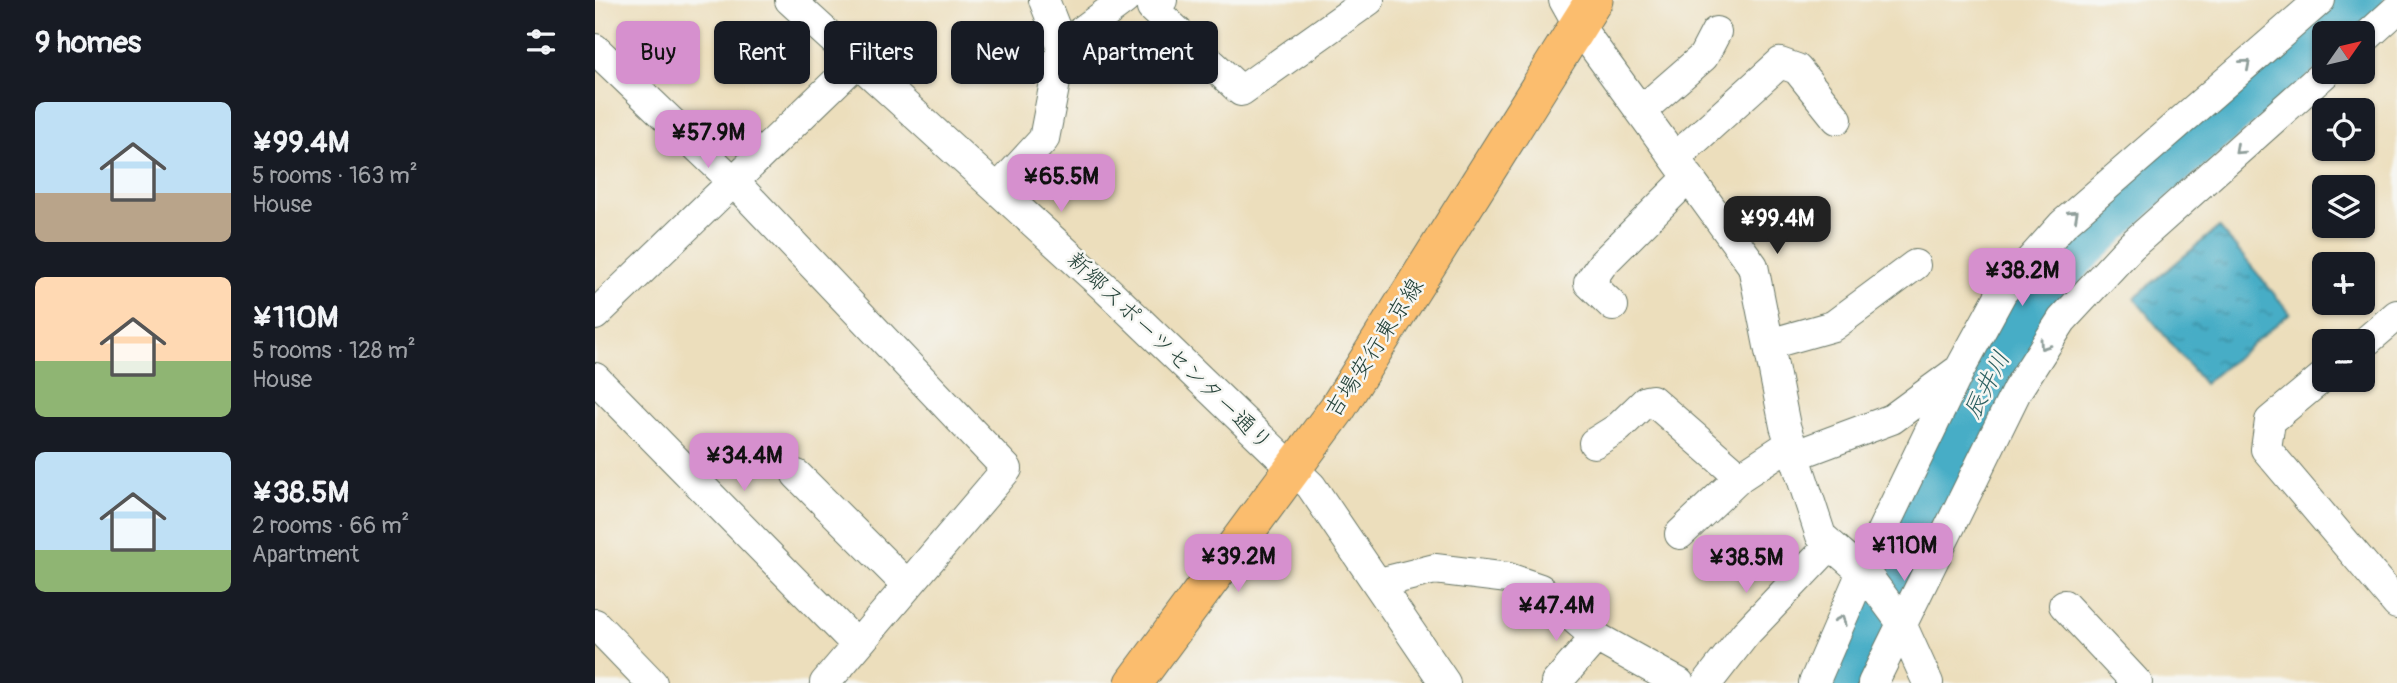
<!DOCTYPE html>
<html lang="en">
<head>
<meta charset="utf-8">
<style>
  :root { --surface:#171b24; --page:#242831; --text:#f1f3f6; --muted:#9ea1a6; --accent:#d690ce }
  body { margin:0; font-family:Pangolin,"Klee One",sans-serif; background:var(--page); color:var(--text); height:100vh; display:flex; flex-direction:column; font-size:26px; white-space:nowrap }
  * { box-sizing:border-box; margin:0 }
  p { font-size:23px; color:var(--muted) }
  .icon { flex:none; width:38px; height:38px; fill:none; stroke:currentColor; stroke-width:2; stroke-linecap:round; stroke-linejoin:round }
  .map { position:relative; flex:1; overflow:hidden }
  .side { display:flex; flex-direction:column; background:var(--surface); width:595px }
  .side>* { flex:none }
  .top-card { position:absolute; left:21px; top:21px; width:665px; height:63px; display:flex; gap:14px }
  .needle { width:46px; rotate:56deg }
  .buttons { position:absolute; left:1717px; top:21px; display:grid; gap:14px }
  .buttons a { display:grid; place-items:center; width:63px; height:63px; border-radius:10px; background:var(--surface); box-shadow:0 2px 5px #0004; font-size:35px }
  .price { position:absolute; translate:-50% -60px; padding:0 16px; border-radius:14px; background:var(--accent); color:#111; font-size:23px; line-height:46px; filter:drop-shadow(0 2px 4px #0008) }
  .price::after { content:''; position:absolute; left:50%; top:42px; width:21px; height:16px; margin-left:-10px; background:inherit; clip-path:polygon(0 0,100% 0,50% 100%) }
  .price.current { background:#222; color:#fff }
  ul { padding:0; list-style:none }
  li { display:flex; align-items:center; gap:21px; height:175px; padding:0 35px }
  li span { display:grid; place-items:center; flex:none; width:196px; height:140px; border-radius:10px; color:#555 }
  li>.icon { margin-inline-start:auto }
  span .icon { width:84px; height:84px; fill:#fffc; stroke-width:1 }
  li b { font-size:30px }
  h2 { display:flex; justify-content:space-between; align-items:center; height:84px; padding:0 35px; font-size:30px }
  .pill { padding:0 24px; border-radius:10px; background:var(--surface); box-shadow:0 2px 5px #0004; font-size:24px; line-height:63px }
  .pill.current { background:var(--accent); color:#111 }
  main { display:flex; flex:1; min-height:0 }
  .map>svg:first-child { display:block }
</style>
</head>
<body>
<main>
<section class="side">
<h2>9 homes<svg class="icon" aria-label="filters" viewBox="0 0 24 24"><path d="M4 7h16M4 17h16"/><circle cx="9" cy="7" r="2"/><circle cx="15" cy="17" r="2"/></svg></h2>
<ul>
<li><span style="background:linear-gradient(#bfe0f5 65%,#b9a48a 0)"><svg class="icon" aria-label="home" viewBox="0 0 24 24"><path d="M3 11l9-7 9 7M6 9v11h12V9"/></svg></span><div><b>¥99.4M</b><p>5 rooms · 163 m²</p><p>House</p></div></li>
<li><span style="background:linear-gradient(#ffd9b3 60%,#8fb573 0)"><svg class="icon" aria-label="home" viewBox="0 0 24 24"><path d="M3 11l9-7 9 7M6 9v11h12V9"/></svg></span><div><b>¥110M</b><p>5 rooms · 128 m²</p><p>House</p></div></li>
<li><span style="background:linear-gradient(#bfe0f5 70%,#8fb573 0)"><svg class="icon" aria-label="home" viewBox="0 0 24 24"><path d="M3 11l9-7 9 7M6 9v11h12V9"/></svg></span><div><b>¥38.5M</b><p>2 rooms · 66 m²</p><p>Apartment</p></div></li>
</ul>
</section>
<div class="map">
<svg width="1802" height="683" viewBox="0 0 1802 683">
  <defs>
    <pattern id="water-ripples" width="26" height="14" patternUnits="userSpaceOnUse" patternTransform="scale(1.75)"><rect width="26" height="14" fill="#47adc6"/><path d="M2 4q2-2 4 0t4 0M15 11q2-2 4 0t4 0" fill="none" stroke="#3b8ea2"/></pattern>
  </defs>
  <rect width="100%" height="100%" fill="#f6f6f2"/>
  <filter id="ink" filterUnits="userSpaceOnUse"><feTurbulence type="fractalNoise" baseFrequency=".0143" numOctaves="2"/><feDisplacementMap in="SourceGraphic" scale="14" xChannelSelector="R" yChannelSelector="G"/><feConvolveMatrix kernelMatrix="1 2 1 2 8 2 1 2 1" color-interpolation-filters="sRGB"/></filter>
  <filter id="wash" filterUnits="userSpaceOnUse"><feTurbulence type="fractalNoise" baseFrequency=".00686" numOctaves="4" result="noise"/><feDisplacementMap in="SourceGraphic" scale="28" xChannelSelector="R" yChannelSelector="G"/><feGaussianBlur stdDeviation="1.57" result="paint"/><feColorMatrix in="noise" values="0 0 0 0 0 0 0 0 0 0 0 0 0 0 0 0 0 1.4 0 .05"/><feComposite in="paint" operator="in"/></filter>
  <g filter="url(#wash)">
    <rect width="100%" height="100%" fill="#ecdebc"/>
    <!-- water -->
    <path fill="url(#water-ripples)" stroke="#33757d" stroke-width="2" d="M1624,227L1695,313L1609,384L1539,298Z"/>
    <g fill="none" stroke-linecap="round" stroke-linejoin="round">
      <!-- river -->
      <path stroke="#47adc6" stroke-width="47" d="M1248,683L1313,555L1358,449L1400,366L1434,310L1476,258L1552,185L1766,0"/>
    </g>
  </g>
  <g filter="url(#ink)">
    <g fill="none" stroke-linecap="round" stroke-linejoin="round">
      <defs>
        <path id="minor" d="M195,0L508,286L716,486L850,683
          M567,0L557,8L646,91L774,0
          M969,0L983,25L1158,266L1190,426L1226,536L1273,577L1304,619L1333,683
          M1768,40L1802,9
          M467,46L529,0
          M0,49L138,181L412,469L230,683
          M1046,111L1108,57L1121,32
          M1080,158L1185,63L1202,69L1242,119
          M403,189L449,139L467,46L449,0
          M1018,306L994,283L1008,263L1094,177
          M0,315L262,62
          M1174,344L1238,326L1320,265
          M1768,344L1802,315
          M1729,376L1675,421L1671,449L1802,604
          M0,378L261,644
          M999,443L1023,428L1051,401L1057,400L1145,477
          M1198,456L1297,419L1361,372
          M202,475L312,585
          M1085,534L1145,477L1195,444
          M784,583L840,569L913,578L945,589L1001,637L1084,683
          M1469,605L1542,683
          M0,624L57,683
          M961,683L1001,637
          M1112,683L1151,633L1235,545
          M1219,683L1267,572L1365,369L1407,292L1468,224L1725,0
          M1278,683L1422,390L1467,320L1536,246L1731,72"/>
        <path id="major" d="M539,683L742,409L999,0"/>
      </defs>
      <!-- minor casing -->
      <use href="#minor" stroke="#677564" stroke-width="32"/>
      <!-- major casing -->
      <use href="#major" stroke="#677564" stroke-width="39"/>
      <!-- minor -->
      <use href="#minor" stroke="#fff" stroke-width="30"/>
      <!-- major -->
      <use href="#major" stroke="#fbbd6e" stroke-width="37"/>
    </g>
    <!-- one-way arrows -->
    <defs><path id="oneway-chevron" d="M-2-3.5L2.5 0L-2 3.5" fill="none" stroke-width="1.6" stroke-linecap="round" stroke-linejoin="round" transform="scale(1.75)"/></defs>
    <g stroke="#8f9e9a">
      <use href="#oneway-chevron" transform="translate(1651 64) rotate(-41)"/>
      <use href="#oneway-chevron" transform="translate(1644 150) rotate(138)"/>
      <use href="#oneway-chevron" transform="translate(1479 214) rotate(-42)"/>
      <use href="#oneway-chevron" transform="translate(1449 345) rotate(125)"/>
      <use href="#oneway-chevron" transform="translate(1246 620) rotate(-67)"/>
    </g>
  </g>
  <g text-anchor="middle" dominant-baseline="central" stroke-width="5" stroke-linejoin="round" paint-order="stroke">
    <!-- street labels -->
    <g font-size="23" fill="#1f3d34" stroke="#f6f6f2">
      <text transform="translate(779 348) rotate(-57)">吉場安行東京線</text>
      <text transform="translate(575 351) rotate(44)">新郷スポーツセンター通り</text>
    </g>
    <!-- water labels -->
    <g font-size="24" font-style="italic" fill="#2b5f60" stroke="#f6f6f2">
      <text transform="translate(1392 385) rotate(-63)">辰井川</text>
    </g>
  </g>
</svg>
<div class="buttons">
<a><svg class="needle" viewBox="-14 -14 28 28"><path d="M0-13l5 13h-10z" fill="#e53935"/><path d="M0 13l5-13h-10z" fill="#9ea1a6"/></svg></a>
<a><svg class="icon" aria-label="locate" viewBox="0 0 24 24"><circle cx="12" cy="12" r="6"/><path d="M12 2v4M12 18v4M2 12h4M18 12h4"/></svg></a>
<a><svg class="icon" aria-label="layers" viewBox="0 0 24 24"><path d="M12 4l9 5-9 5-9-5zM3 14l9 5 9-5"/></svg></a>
<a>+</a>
<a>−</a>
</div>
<b class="price" style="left:113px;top:170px">¥57.9M</b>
<b class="price" style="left:466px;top:214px">¥65.5M</b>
<b class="price current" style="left:1182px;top:256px">¥99.4M</b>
<b class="price" style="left:1427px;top:308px">¥38.2M</b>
<b class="price" style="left:149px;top:493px">¥34.4M</b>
<b class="price" style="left:1309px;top:583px">¥110M</b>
<b class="price" style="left:643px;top:594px">¥39.2M</b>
<b class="price" style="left:1151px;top:595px">¥38.5M</b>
<b class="price" style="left:961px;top:643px">¥47.4M</b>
<div class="top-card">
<a class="pill current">Buy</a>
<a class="pill">Rent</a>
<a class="pill">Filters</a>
<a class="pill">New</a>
<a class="pill">Apartment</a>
</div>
</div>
</main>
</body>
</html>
